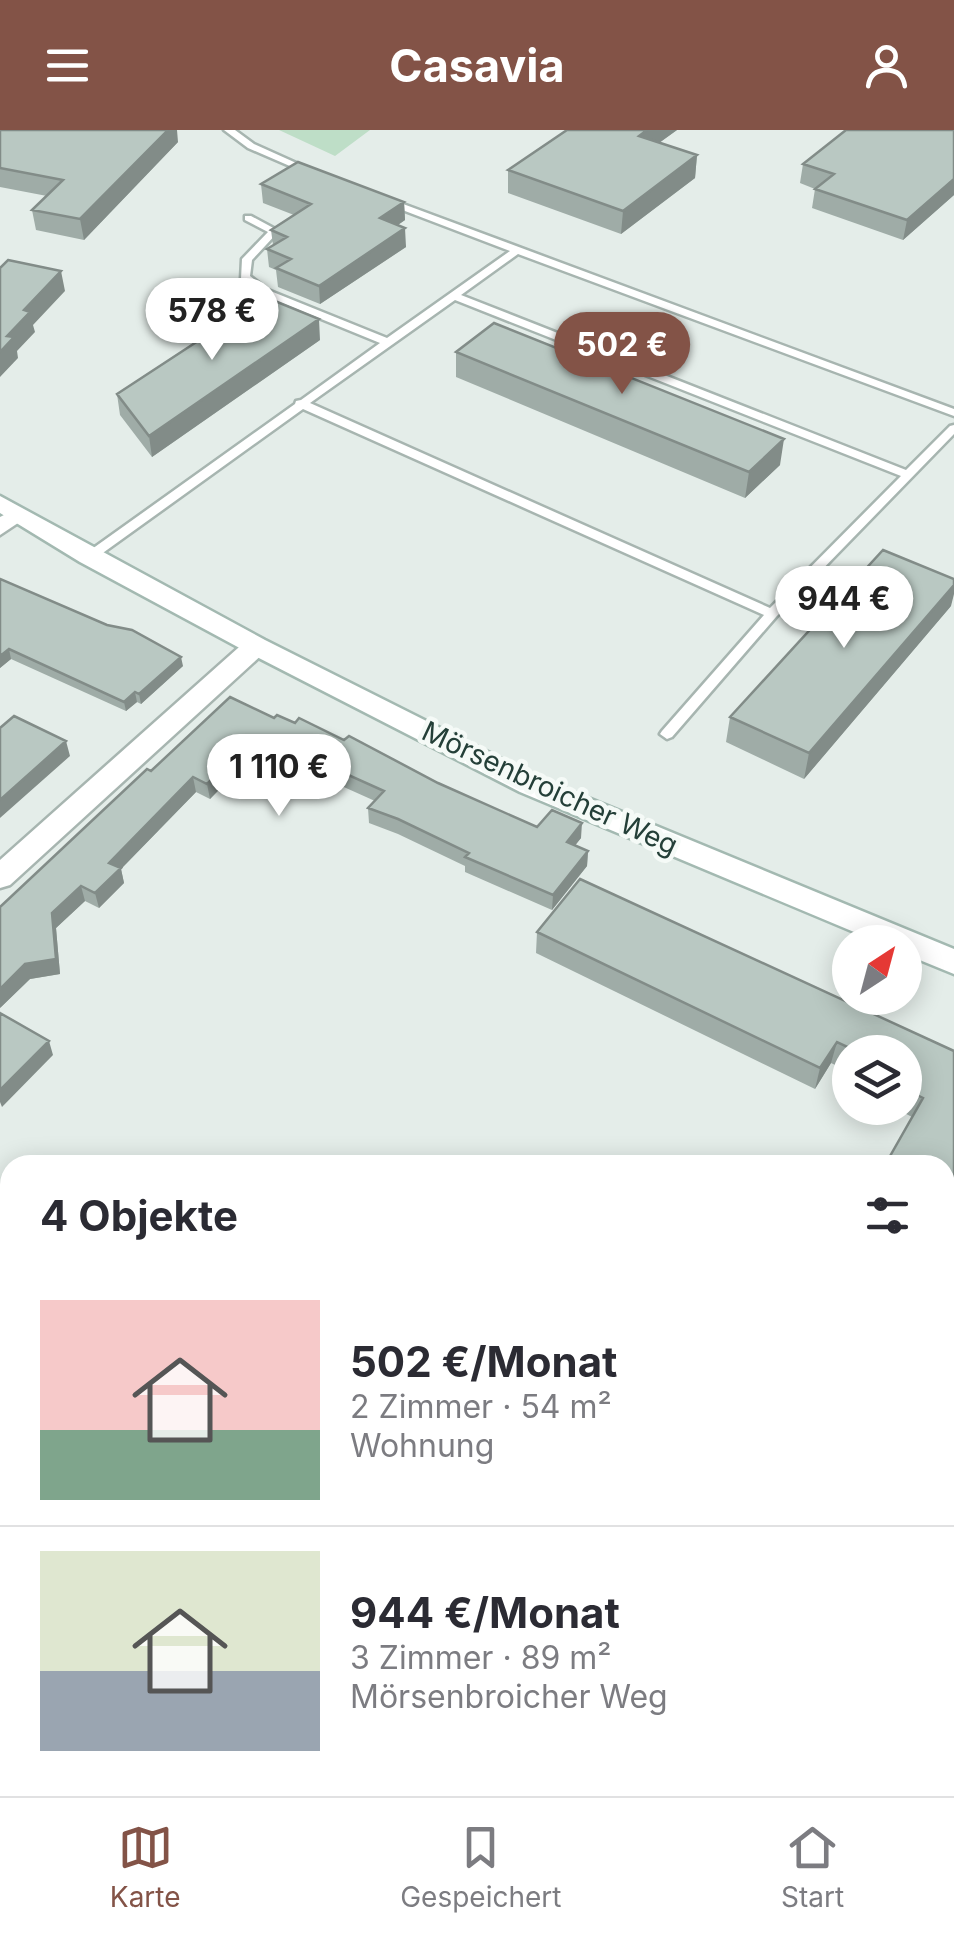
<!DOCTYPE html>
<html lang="de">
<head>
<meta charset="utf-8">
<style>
  :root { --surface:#fff; --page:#f2f2f3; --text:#2b2b33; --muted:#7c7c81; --line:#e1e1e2; --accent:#835347 }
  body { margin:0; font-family:Inter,sans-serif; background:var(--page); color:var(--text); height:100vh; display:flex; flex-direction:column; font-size:38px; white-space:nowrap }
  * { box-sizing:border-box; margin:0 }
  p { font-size:32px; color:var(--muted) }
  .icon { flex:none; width:55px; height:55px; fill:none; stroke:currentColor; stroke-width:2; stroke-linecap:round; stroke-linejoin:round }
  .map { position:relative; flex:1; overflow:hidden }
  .details { position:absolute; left:0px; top:1025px; width:955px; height:642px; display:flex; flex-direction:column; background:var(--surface); border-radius:30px 30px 0 0; box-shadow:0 5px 25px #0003 }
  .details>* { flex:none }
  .needle { width:65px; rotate:36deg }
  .fabs { position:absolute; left:832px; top:795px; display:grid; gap:20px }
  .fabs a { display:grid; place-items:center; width:90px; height:90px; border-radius:50%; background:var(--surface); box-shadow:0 5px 25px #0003; font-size:50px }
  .price { position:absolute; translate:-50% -85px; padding:0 22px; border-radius:35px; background:#fff; color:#222; font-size:32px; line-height:65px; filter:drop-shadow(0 2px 5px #0008) }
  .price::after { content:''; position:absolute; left:50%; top:60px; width:30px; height:22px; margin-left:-15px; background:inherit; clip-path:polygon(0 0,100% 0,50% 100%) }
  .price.selected { background:var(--accent); color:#fff }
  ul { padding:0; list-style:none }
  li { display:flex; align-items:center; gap:30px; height:250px; padding:0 40px }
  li+li { border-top:2px solid var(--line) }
  li span { display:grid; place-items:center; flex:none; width:280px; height:200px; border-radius:0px; color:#555 }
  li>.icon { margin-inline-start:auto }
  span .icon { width:120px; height:120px; fill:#fffc; stroke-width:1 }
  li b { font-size:42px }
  h2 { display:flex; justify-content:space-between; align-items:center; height:120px; padding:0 40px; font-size:42px }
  header { display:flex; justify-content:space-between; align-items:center; height:130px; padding:0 40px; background:var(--accent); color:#fff; font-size:45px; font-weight:700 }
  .menu { display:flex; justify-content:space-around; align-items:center; height:140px; border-top:2px solid var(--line); background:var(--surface); font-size:28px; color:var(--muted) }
  .menu a { display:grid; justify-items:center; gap:5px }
  .menu .selected { color:var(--accent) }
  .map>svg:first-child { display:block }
</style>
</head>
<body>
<header><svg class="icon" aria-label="menu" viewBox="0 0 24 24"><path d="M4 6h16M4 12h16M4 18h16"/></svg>Casavia<svg class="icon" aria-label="person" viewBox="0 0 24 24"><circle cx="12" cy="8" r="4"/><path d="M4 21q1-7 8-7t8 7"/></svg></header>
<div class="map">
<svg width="954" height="1666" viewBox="0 0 954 1666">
  <rect width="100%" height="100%" fill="#e4ede9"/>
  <!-- green -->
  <path fill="#bedec7" d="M279,0H370L335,26Z
    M0,1137L10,1144V1416L3,1426Z"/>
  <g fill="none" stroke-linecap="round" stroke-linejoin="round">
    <defs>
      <path id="lane" d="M224,0H235L254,14L314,41L306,43L248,18Z
        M387,68L954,279V286L518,124L461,165L906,340L950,296L954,295V304L776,487L672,607L667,609L660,604L662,601L764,485L303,279L93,430H85V424L295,274L296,271L301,270L380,213L260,164L241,149L242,129L268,102L245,90V86H251L279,101L252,130L250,146L268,160L387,208L510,121L384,73V69ZM455,170L901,346L770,478L310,273Z
        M343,1658H363L360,1666H340Z"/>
      <path id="street" d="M18,378L30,385L0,405V387Z
        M256,508L269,516L265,522L10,755L0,758V730L247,510Z
        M709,1658H755L751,1666H705Z
        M786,1658H838L842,1666H790Z"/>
      <path id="secondary" d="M0,366L265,510L540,648L954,819V844L905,824V812H878L520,662L247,522L80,432L0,383Z"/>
    </defs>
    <!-- lane casing -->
    <use href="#lane" stroke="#a7b5b0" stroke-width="5"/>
    <!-- street casing -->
    <use href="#street" stroke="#a7b5b0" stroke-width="5"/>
    <!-- secondary casing -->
    <use href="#secondary" stroke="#a3b9b1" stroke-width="5"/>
    <!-- lane -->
    <use href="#lane" fill="#fff" fill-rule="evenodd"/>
    <!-- street -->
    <use href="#street" fill="#fff" fill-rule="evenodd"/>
    <!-- secondary -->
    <use href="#secondary" fill="#fff" fill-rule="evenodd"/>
  </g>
  <!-- wall -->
  <path fill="#9faca7" d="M0,0L178,12L84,110L36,100L32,80L47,66L0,57Z
    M567,0H677L659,13L697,25L695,48L621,104L508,63V40Z
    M954,0V65L903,110L812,78L815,59L800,53L803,34Z
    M261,54L404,72L405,90L398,95L406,117L320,174L278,157L276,140L269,137L267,119L273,115L271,100L294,85L263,73Z
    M320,210L152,327L120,285L117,264Z
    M456,222L780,335L745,368L456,247Z
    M0,449L183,536L141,574L137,572L126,581L11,529L0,538Z
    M951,476L804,649L726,612L730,587Z
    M274,588L438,653L537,697L581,708L575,715L588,721L587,736L552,780L465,742V736L398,704L369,693L368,678L375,671L317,645L300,662L241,637L210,669L196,662L121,739L124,753L99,778L85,771L56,798L60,844L30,849L0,878L151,641Z
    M537,802L954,921V1095L945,1112L912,987L895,978H905V922H850V942L831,933L815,959L536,823Z
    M945,1249L954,1253V1376L945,1371Z
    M0,1441L10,1448V1574L0,1567Z
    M126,1658H201L195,1666H137Z"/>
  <!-- shaded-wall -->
  <path fill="#828c88" d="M168,0H177L178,12L84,110L80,89Z
    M647,0H677L638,28L639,6Z
    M697,25L695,48L621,104L623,81Z
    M954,49V65L903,110L907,90Z
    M404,72L405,90L380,107V88Z
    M405,98L406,117L320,174L319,156Z
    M61,141L65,161L33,195L35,202L17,221L18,228L0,247V222L7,206L24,180Z
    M319,189L320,210L152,327L149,306Z
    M784,309L780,335L745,368L749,342Z
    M954,455V464L951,476L804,649L809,623Z
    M9,519L11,529L0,538V526Z
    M181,527L183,536L141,574L139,564Z
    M135,562L137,572L126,581L124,572Z
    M66,611L70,626L0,688V670Z
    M239,622L241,637L210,669L207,654Z
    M315,630L317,645L300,662L298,647Z
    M193,647L196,662L121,739L124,753L99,778L95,763L109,733Z
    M582,693L581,708L566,727L567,712Z
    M588,721L587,736L552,780L553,765Z
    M81,756L85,771L56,798L60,844L30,849L0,878V859L52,783Z
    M49,911L53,925L2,977L0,972V960Z
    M837,912L831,933L815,959L820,938Z
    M192,1658H201L195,1666H186Z"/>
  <!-- building -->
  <path fill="#b9c8c2" stroke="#828c88" stroke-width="2.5" d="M0,0H168L80,89L32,80L63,50L0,38Z
    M567,0H647L639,6L697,25L623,81L508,40Z
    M846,0H954V49L907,90L815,59L834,44L803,34Z
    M298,32L404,72L380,88L405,98L319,156L276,138L291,129L267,119L287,107L271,100L311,74L261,54Z
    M8,130L61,141L24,180L30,182L7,206L14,207L0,222V138Z
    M265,167L319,189L149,306L117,264Z
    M494,193L784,309L749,342L456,222Z
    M883,420L954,449V455L809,623L730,587Z
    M0,449L107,495L132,500L181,527L139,564L135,562L124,572L9,519L0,526Z
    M230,567L274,588L277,585L295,593L299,588L344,610L349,606L438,653L537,697L552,680L582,693L567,712L588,721L553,765L465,727L469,723L398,689L368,678L384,661L315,630L298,647L239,622L207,654L193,647L109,733L121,738L95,763L81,756L52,783L56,829L25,834L0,859V777L147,639L151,641Z
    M14,586L66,611L0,670V598Z
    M580,749L954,921V1091L945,1108V1035H885L923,968L905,959V922H858L837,912L820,938L537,802Z
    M0,883L49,911L0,960Z
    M945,1249L954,1253V1358L952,1357L949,1363L945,1361Z
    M0,1441L10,1448V1569L0,1562Z
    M945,1565L954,1570V1666H923L927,1658H945Z
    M132,1658H192L186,1666H144Z
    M576,1658H682L678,1666H571Z"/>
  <g text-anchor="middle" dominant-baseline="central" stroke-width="9" stroke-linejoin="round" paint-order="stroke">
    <!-- street labels -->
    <g font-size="28" fill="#243f38" stroke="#f5faf7">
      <text transform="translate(550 658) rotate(25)">Mörsenbroicher Weg</text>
    </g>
  </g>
</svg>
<div class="fabs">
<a><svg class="needle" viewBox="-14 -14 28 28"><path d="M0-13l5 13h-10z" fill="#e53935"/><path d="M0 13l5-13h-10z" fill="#7c7c81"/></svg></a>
<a><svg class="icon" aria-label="layers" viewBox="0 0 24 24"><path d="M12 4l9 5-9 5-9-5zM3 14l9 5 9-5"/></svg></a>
</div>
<b class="price" style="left:212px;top:233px">578 €</b>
<b class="price selected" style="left:622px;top:267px">502 €</b>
<b class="price" style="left:844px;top:521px">944 €</b>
<b class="price" style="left:279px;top:689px">1 110 €</b>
<section class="details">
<h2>4 Objekte<svg class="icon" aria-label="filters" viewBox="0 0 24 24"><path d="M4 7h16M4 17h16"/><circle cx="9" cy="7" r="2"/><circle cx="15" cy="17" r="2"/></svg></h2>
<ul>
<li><span style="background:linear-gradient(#f6c9c9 65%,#7fa58c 0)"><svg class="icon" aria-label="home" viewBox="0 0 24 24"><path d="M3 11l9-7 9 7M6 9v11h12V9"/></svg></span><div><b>502 €/Monat</b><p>2 Zimmer · 54 m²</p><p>Wohnung</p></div></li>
<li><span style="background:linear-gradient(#dfe7d0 60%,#9aa5b1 0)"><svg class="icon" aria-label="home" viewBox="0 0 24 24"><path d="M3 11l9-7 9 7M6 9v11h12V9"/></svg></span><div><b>944 €/Monat</b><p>3 Zimmer · 89 m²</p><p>Mörsenbroicher Weg</p></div></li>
</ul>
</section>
</div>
<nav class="menu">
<a class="selected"><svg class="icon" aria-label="map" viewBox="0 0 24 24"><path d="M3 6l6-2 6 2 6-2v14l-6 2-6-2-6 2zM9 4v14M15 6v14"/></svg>Karte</a>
<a><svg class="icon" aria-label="saved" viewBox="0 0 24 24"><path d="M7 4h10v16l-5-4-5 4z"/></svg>Gespeichert</a>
<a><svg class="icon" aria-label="home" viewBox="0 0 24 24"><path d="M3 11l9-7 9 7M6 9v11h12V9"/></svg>Start</a>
</nav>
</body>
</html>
